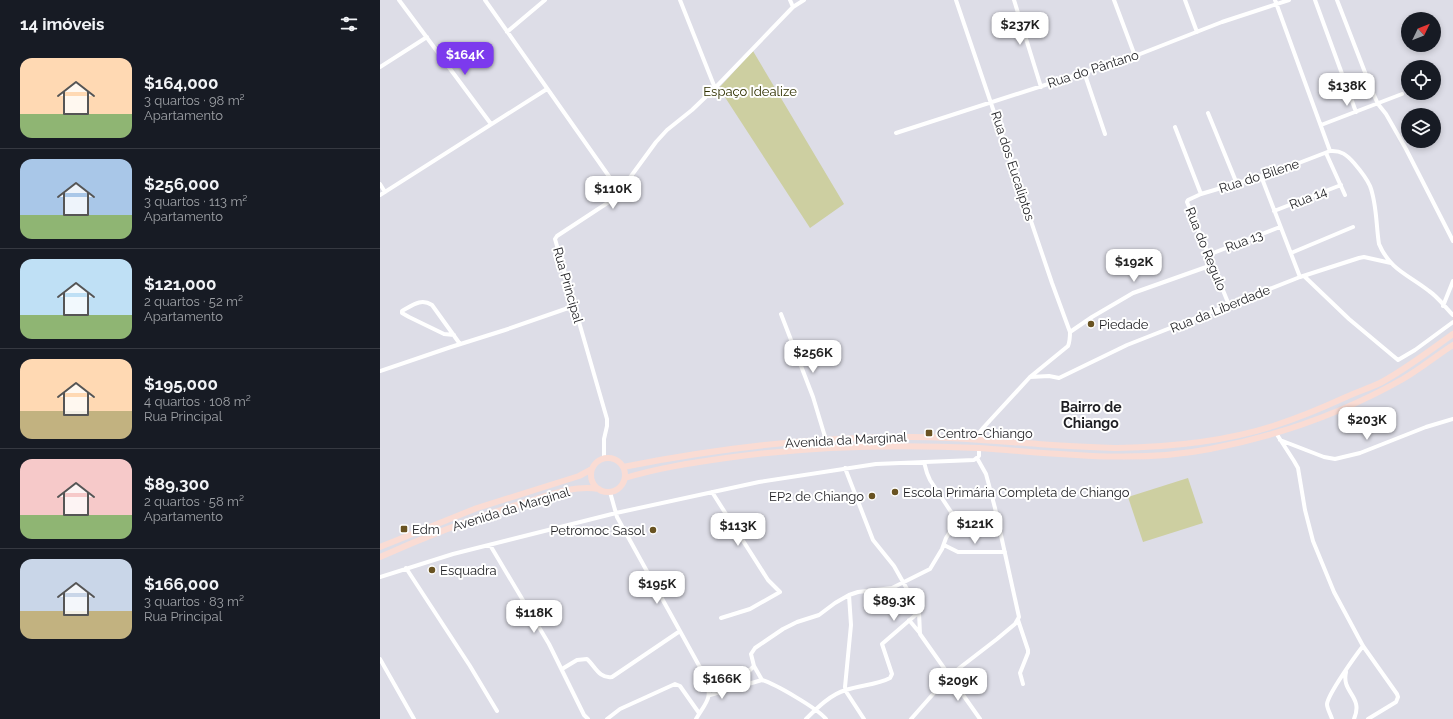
<!DOCTYPE html>
<html lang="pt">
<head>
<meta charset="utf-8">
<style>
  :root { --surface:#171b24; --page:#242831; --text:#f1f3f6; --muted:#9ea1a6; --line:#363941; --accent:#7c3aed }
  body { margin:0; font-family:Raleway,sans-serif; background:var(--page); color:var(--text); height:100vh; display:flex; flex-direction:column; font-size:15px; white-space:nowrap }
  * { box-sizing:border-box; margin:0 }
  p { font-size:13px; color:var(--muted) }
  .icon { flex:none; width:22px; height:22px; fill:none; stroke:currentColor; stroke-width:2; stroke-linecap:round; stroke-linejoin:round }
  .map { position:relative; flex:1; overflow:hidden }
  .side { display:flex; flex-direction:column; background:var(--surface); width:380px }
  .side>* { flex:none }
  .needle { width:26px; rotate:47deg }
  .fabs { position:absolute; left:1021px; top:12px; display:grid; gap:8px }
  .fabs a { display:grid; place-items:center; width:40px; height:40px; border-radius:50%; background:var(--surface); box-shadow:0 2px 6px #0003; font-size:20px }
  .price { position:absolute; translate:-50% -34px; padding:0 9px; border-radius:8px; background:#fff; color:#222; font-size:13px; line-height:26px; filter:drop-shadow(0 1px 2px #0008) }
  .price::after { content:''; position:absolute; left:50%; top:24px; width:12px; height:9px; margin-left:-6px; background:inherit; clip-path:polygon(0 0,100% 0,50% 100%) }
  .price.on { background:var(--accent); color:#fff }
  ul { padding:0; list-style:none }
  li { display:flex; align-items:center; gap:12px; height:100px; padding:0 20px }
  li+li { border-top:1px solid var(--line) }
  li span { display:grid; place-items:center; flex:none; width:112px; height:80px; border-radius:12px; color:#555 }
  li>.icon { margin-inline-start:auto }
  span .icon { width:48px; height:48px; fill:#fffc; stroke-width:1 }
  li b { font-size:17px }
  h2 { display:flex; justify-content:space-between; align-items:center; height:48px; padding:0 20px; font-size:17px }
  main { display:flex; flex:1; min-height:0 }
  .map>svg:first-child { display:block }
</style>
</head>
<body>
<main>
<section class="side">
<h2>14 imóveis<svg class="icon" aria-label="filters" viewBox="0 0 24 24"><path d="M4 7h16M4 17h16"/><circle cx="9" cy="7" r="2"/><circle cx="15" cy="17" r="2"/></svg></h2>
<ul>
<li><span style="background:linear-gradient(#ffd9b3 70%,#8fb573 0)"><svg class="icon" aria-label="home" viewBox="0 0 24 24"><path d="M3 11l9-7 9 7M6 9v11h12V9"/></svg></span><div><b>$164,000</b><p>3 quartos · 98 m²</p><p>Apartamento</p></div></li>
<li><span style="background:linear-gradient(#a9c7e8 70%,#8fb573 0)"><svg class="icon" aria-label="home" viewBox="0 0 24 24"><path d="M3 11l9-7 9 7M6 9v11h12V9"/></svg></span><div><b>$256,000</b><p>3 quartos · 113 m²</p><p>Apartamento</p></div></li>
<li><span style="background:linear-gradient(#bfe0f5 70%,#8fb573 0)"><svg class="icon" aria-label="home" viewBox="0 0 24 24"><path d="M3 11l9-7 9 7M6 9v11h12V9"/></svg></span><div><b>$121,000</b><p>2 quartos · 52 m²</p><p>Apartamento</p></div></li>
<li><span style="background:linear-gradient(#ffd9b3 65%,#c2b280 0)"><svg class="icon" aria-label="home" viewBox="0 0 24 24"><path d="M3 11l9-7 9 7M6 9v11h12V9"/></svg></span><div><b>$195,000</b><p>4 quartos · 108 m²</p><p>Rua Principal</p></div></li>
<li><span style="background:linear-gradient(#f6c9c9 70%,#8fb573 0)"><svg class="icon" aria-label="home" viewBox="0 0 24 24"><path d="M3 11l9-7 9 7M6 9v11h12V9"/></svg></span><div><b>$89,300</b><p>2 quartos · 58 m²</p><p>Apartamento</p></div></li>
<li><span style="background:linear-gradient(#c9d6e8 65%,#c2b280 0)"><svg class="icon" aria-label="home" viewBox="0 0 24 24"><path d="M3 11l9-7 9 7M6 9v11h12V9"/></svg></span><div><b>$166,000</b><p>3 quartos · 83 m²</p><p>Rua Principal</p></div></li>
</ul>
</section>
<div class="map">
<svg width="1073" height="719" viewBox="0 0 1073 719">
  <rect width="100%" height="100%" fill="#dddde7"/>
  <!-- green -->
  <path fill="#cdcfa1" d="M373,51L464,204L430,228L339,88Z
    M808,478L823,523L763,542L748,497Z"/>
  <g fill="none" stroke-linecap="round" stroke-linejoin="round">
    <!-- street -->
    <path stroke="#fff" stroke-width="4" d="M19,0L111,124
      M105,0L240,192
      M300,0L335,88
      M410,0L413,7
      M576,0L672,283L690,332C690,337 690,341 688,346L650,377L603,428L599,433L597,439
      M634,0L661,87
      M734,0L755,56
      M805,0L817,32
      M895,0L950,151
      M935,0L976,112
      M957,0L993,93L998,104L1006,114L1026,149L1073,241
      M127,32L165,0
      M0,67L47,37
      M704,72L725,134
      M828,113L857,184
      M941,125L1022,94
      M795,127L821,194
      M516,133L755,56L842,22L909,0
      M946,153L965,195
      M881,176L920,277
      M0,184L5,192
      M0,195L167,89
      M894,211L961,185
      M911,253L973,227
      M828,255L900,227
      M924,276L969,319L1018,360L1035,350L1073,322
      M849,305L807,202L808,200L821,194L898,171L950,151C961,150 967,155 974,163C980,170 986,177 990,186C997,204 996,226 999,244C1010,270 1029,275 1049,291C1058,297 1065,307 1073,315
      M1063,306L1073,281
      M401,314L433,397L446,440
      M690,332L712,317L753,293L832,265
      M74,335L64,334L29,317L22,313V311C33,305 41,298 52,305L80,344
      M0,371L71,347L125,330L194,306
      M650,377L669,376L679,378L747,345L920,277L979,258L984,257L1011,263
      M896,433L914,461L918,468L925,510L933,541L954,592L983,646L1017,694L1018,697L1016,702L988,719
      M900,440L944,457L955,459L980,453L1046,427L1073,419
      M224,459V439L227,426V419L175,239L177,236L235,198L276,142L287,130L312,110L335,88L413,7L424,0
      M465,468L493,540L514,566L536,605L539,612L540,634L600,719
      M230,492L237,517L327,680C332,700 326,702 316,719
      M332,492L388,580L400,592L370,609L341,618
      M110,545L169,644L204,715L208,719
      M564,545L578,552H625
      M26,568L90,666L117,711
      M0,577L73,554L236,513L379,482L496,464L594,460L599,456V448
      M469,595L471,625L465,687L467,693L484,719
      M529,620L539,632
      M638,620L648,650V653L640,673L643,684
      M0,659L34,719
      M182,669L197,660L207,659C215,666 219,679 232,677L300,631
      M966,672C961,693 984,696 974,719
      M382,680L374,666L371,654L375,648L403,629L417,622L439,615L455,603L469,595L478,592L512,588L550,569L562,549L566,538L577,521L550,480L547,473L544,462
      M351,689L374,666
      M330,695L382,680C395,684 437,708 446,719
      M227,719L240,709L295,684L300,686L319,713
      M426,719C437,708 451,694 466,690C480,685 497,685 510,678L512,674L502,644L539,612
      M531,719L569,676L617,639L635,624L639,617L615,508L606,474L597,458
      M952,719C951,715 947,709 947,704C948,694 976,655 983,646"/>
    <!-- primary -->
    <path stroke="#fadcd4" stroke-width="6" d="M211 475a17 17 0 1 1 34 0a17 17 0 1 1-34 0Z
      M243,467C338,448 434,437 531,437C574,437 616,441 658,444C684,446 711,447 737,448C789,447 843,442 893,426C918,418 942,408 966,397C977,392 989,388 1000,383C1026,369 1049,351 1073,334
      M245,478C278,468 311,463 346,458C430,446 514,444 599,448C675,453 754,464 830,449C898,436 963,413 1023,379C1040,369 1056,356 1073,345
      M0,547L97,508L199,476L212,469
      M0,557C49,535 98,516 150,501C172,494 195,485 219,489"/>
  </g>
  <!-- markers -->
  <g fill="#695322" stroke="#fff" stroke-width="1.5">
    <circle cx="711" cy="324" r="4"/>
    <rect x="545" y="429" width="8" height="8" rx="2"/>
    <circle cx="515" cy="492" r="4"/>
    <circle cx="492" cy="496" r="4"/>
    <rect x="20" y="525" width="8" height="8" rx="2"/>
    <circle cx="273" cy="530" r="4"/>
    <circle cx="52" cy="570" r="4"/>
  </g>
  <g text-anchor="middle" dominant-baseline="central" stroke-width="4" stroke-linejoin="round" paint-order="stroke">
    <!-- street labels -->
    <g font-size="13" fill="#1f1f23" stroke="#fff">
      <text transform="translate(713 69) rotate(-18)">Rua do Pântano</text>
      <text transform="translate(633 166) rotate(72)">Rua dos Eucaliptos</text>
      <text transform="translate(879 176) rotate(-18)">Rua do Bilene</text>
      <text transform="translate(928 198) rotate(-22)">Rua 14</text>
      <text transform="translate(864 241) rotate(-21)">Rua 13</text>
      <text transform="translate(826 249) rotate(68)">Rua do Regulo</text>
      <text transform="translate(188 285) rotate(74)">Rua Principal</text>
      <text transform="translate(840 309) rotate(-22)">Rua da Liberdade</text>
      <text transform="translate(466 440) rotate(-3)">Avenida da Marginal</text>
      <text transform="translate(131 509) rotate(-17)">Avenida da Marginal</text>
    </g>
    <!-- park labels -->
    <g font-size="13" fill="#303101" stroke="#fff">
      <text x="370" y="91">Espaço Idealize</text>
    </g>
    <!-- poi labels -->
    <g font-size="13" fill="#1f1f23" stroke="#fff" text-anchor="start">
      <text x="719" y="324">Piedade</text>
      <text x="557" y="433">Centro-Chiango</text>
      <text x="523" y="492">Escola Primária Completa de Chiango</text>
      <text x="484" y="496" text-anchor="end">EP2 de Chiango</text>
      <text x="32" y="529">Edm</text>
      <text x="265" y="530" text-anchor="end">Petromoc Sasol</text>
      <text x="60" y="570">Esquadra</text>
    </g>
    <!-- neighbourhood labels -->
    <g font-size="14" font-weight="bold" fill="#1f1f23" stroke="#fff">
      <text x="711" y="407">Bairro de<tspan x="711" dy="16">Chiango</tspan></text>
    </g>
  </g>
</svg>
<div class="fabs">
<a><svg class="needle" viewBox="-14 -14 28 28"><path d="M0-13l5 13h-10z" fill="#e53935"/><path d="M0 13l5-13h-10z" fill="#9ea1a6"/></svg></a>
<a><svg class="icon" aria-label="locate" viewBox="0 0 24 24"><circle cx="12" cy="12" r="6"/><path d="M12 2v4M12 18v4M2 12h4M18 12h4"/></svg></a>
<a><svg class="icon" aria-label="layers" viewBox="0 0 24 24"><path d="M12 4l9 5-9 5-9-5zM3 14l9 5 9-5"/></svg></a>
</div>
<b class="price" style="left:640px;top:46px">$237K</b>
<b class="price on" style="left:85px;top:76px">$164K</b>
<b class="price" style="left:967px;top:107px">$138K</b>
<b class="price" style="left:233px;top:210px">$110K</b>
<b class="price" style="left:754px;top:283px">$192K</b>
<b class="price" style="left:433px;top:374px">$256K</b>
<b class="price" style="left:987px;top:441px">$203K</b>
<b class="price" style="left:595px;top:545px">$121K</b>
<b class="price" style="left:358px;top:547px">$113K</b>
<b class="price" style="left:277px;top:605px">$195K</b>
<b class="price" style="left:514px;top:622px">$89.3K</b>
<b class="price" style="left:154px;top:634px">$118K</b>
<b class="price" style="left:342px;top:700px">$166K</b>
<b class="price" style="left:578px;top:702px">$209K</b>
</div>
</main>
</body>
</html>
